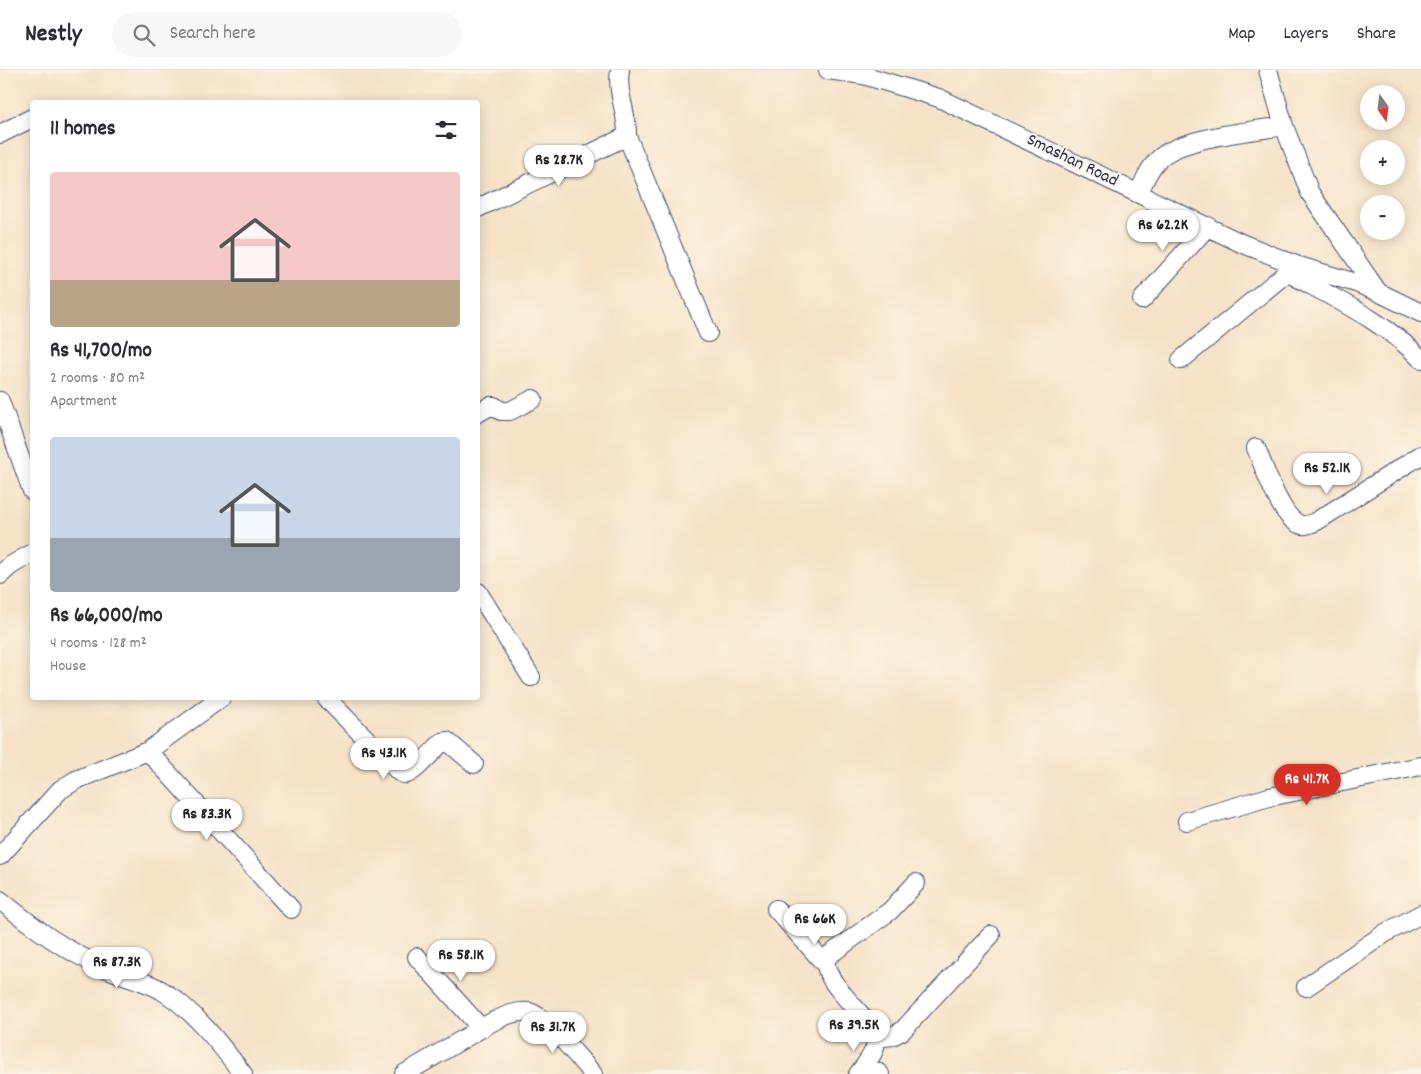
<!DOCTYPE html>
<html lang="en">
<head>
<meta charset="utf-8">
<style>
  :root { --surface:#fff; --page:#f7f7f7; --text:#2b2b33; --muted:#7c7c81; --line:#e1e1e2; --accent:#d93025 }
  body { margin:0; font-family:Dekko,sans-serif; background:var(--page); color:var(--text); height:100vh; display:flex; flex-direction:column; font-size:19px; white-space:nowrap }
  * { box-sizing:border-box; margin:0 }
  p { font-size:16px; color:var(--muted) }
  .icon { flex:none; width:28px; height:28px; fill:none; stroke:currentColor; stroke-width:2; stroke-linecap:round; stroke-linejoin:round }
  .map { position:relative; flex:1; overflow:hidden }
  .side { position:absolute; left:30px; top:30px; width:450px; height:600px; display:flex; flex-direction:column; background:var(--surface); border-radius:5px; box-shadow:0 2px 12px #0003 }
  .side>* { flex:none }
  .needle { width:32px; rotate:166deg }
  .buttons { position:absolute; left:1360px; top:15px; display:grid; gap:10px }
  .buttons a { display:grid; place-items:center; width:45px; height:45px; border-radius:50%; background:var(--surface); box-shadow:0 2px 12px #0003; font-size:25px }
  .price { position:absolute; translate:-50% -42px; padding:0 11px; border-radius:18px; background:#fff; color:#222; font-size:16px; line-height:32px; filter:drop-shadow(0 1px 2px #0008) }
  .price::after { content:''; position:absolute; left:50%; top:30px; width:15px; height:11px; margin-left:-8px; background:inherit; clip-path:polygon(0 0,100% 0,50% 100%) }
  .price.active { background:var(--accent); color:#fff }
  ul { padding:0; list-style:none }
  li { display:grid; align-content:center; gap:10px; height:265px; padding:0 20px }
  li span { display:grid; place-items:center; height:155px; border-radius:5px; color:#555 }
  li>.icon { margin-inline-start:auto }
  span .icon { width:90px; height:90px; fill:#fffc; stroke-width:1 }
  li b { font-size:21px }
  h2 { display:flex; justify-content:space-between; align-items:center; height:60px; padding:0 20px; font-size:21px }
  header { display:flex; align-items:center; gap:30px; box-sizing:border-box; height:70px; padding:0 25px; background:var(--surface); border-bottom:1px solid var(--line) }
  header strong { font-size:24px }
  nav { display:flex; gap:28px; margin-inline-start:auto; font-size:18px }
  .search { width:350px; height:45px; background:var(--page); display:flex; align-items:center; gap:12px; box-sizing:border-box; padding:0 18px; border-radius:28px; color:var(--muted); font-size:19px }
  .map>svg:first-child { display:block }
</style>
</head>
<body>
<header>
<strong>Nestly</strong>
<div class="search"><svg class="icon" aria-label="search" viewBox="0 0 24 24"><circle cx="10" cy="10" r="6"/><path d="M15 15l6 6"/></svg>Search here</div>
<nav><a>Map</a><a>Layers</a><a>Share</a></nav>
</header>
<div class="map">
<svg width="1421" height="1004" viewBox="0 0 1421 1004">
  <rect width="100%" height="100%" fill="#fcf5e5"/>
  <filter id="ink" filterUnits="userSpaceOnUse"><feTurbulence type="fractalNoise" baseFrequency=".02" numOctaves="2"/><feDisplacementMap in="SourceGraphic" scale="10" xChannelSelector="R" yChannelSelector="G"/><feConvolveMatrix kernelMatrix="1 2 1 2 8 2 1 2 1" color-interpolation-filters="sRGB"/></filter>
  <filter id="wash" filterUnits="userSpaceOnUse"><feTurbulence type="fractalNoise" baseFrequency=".0096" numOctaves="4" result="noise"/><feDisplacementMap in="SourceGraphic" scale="20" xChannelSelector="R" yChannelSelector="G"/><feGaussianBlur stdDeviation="1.12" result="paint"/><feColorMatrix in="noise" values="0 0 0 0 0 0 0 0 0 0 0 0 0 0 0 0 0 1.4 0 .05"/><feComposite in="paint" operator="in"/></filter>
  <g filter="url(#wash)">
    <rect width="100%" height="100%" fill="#f5e2c7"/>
  </g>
  <g filter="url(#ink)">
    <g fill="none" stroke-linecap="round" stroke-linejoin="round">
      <defs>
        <path id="minor" d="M620,0C616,23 628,44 627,66L708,263
          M828,0L863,5L939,28L1241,173L1296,195L1356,213L1378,222L1421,243
          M1268,0L1284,56L1310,123L1378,222
          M0,64L32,48
          M1139,123C1144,111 1150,96 1161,87C1184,67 1253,61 1284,56
          M478,138L627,66
          M1287,202C1333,228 1384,251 1421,289
          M1142,230L1208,156
          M1181,290L1296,195
          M0,331L32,421
          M478,343L490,336H494L501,341H510L533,329
          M1256,378C1264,396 1281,451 1302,455C1307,456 1312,453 1317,451L1421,385
          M0,505L10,496L32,483
          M478,522L531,607
          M326,628L399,702C402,703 403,705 407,704C416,701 434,680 442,672L447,671L474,694
          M148,681L291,839
          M1187,751L1269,727L1421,696
          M0,786L60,720L76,710L148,681L221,628
          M0,830C33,857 65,881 105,898C123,906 143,910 161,920C194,940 220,974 243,1004
          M776,839L825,894
          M417,887L481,958
          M1306,917L1387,862L1421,844
          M876,968L892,966L902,961L991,865
          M866,995L880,1004
          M404,1004L492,952C503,947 516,940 529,942C546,946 580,990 593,1004
          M858,1004C864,997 877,980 876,970C875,949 814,908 828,886L890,841L916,813"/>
      </defs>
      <!-- minor casing -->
      <use href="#minor" stroke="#3c4a6e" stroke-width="20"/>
      <!-- minor -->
      <use href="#minor" stroke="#fff" stroke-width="18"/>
    </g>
  </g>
  <g text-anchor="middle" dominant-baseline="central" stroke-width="4" stroke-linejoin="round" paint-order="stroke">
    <!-- street labels -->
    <g font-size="18" fill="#1b2f5e" stroke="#fcf5e5">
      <text transform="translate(1072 91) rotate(26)">Smashan Road</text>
    </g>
  </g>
</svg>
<div class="buttons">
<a><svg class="needle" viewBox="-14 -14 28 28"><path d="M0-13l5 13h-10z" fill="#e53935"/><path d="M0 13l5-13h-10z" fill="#7c7c81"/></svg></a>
<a>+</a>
<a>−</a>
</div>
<b class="price" style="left:559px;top:117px">Rs 28.7K</b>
<b class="price" style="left:1163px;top:182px">Rs 62.2K</b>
<b class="price" style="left:1327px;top:425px">Rs 52.1K</b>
<b class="price" style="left:384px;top:710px">Rs 43.1K</b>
<b class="price active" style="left:1307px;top:736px">Rs 41.7K</b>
<b class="price" style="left:207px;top:771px">Rs 83.3K</b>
<b class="price" style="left:815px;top:876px">Rs 66K</b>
<b class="price" style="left:461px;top:912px">Rs 58.1K</b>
<b class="price" style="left:117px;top:919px">Rs 87.3K</b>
<b class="price" style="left:854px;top:982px">Rs 39.5K</b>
<b class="price" style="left:553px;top:984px">Rs 31.7K</b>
<section class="side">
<h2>11 homes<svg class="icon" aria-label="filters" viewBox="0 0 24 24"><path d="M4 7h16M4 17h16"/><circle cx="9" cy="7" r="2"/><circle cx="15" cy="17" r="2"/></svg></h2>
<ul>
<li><span style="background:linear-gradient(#f6c9c9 70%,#b9a48a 0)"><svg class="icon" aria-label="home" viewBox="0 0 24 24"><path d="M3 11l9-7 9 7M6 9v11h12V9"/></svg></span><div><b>Rs 41,700/mo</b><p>2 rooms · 80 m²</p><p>Apartment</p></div></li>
<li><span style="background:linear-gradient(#c9d6e8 65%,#9aa5b1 0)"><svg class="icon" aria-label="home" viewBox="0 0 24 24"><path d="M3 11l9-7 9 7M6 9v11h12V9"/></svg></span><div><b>Rs 66,000/mo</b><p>4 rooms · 128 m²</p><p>House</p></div></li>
</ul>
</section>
</div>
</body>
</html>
